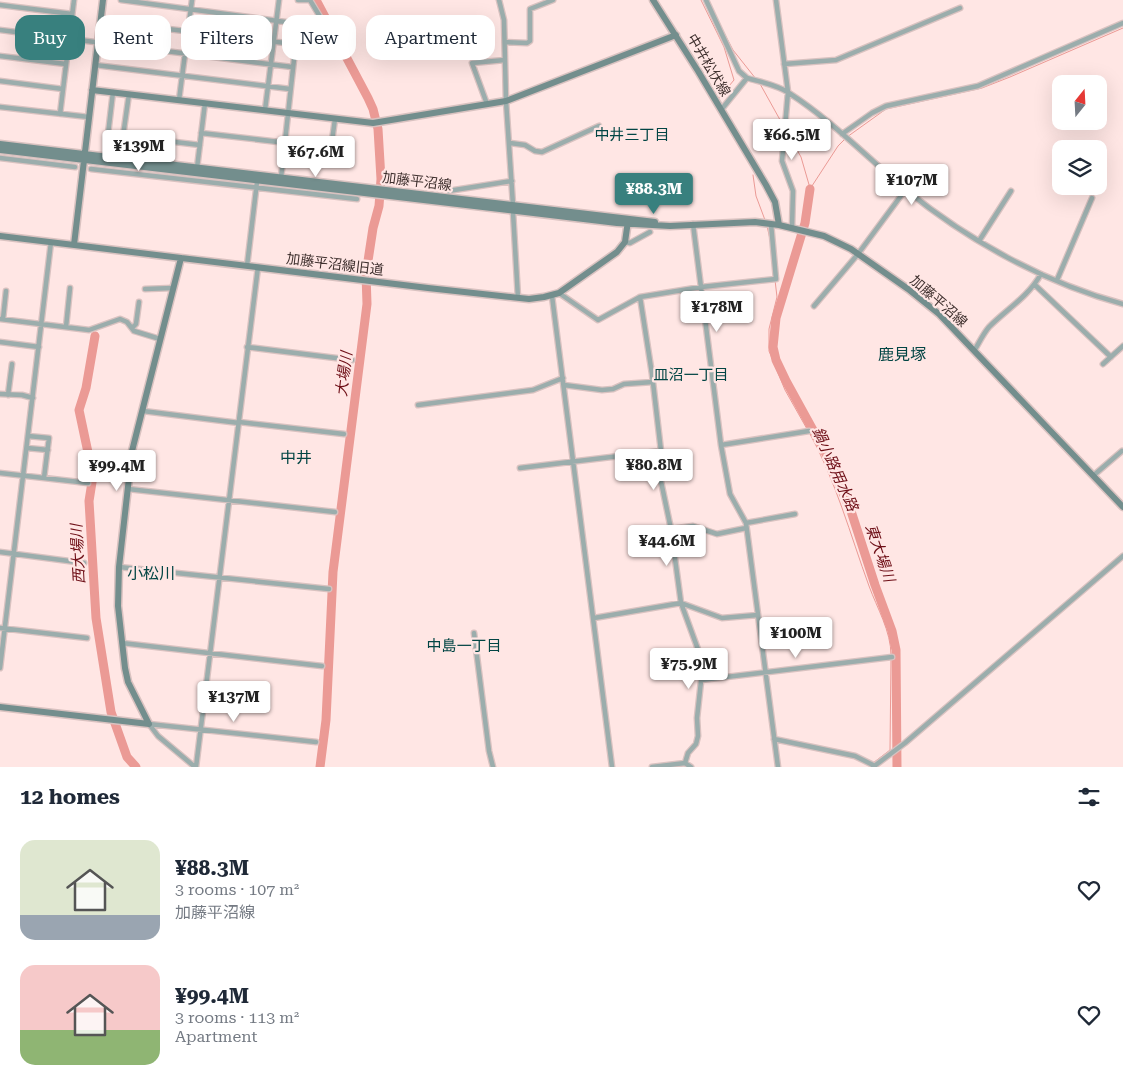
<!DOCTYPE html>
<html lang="en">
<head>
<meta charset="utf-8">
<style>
  :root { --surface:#fff; --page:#f2f2f3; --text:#1f2937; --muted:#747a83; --accent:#38807e }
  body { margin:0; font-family:"Roboto Serif","Noto Sans JP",serif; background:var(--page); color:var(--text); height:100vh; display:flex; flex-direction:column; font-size:19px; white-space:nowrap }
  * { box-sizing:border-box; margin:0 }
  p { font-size:16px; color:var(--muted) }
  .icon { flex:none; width:28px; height:28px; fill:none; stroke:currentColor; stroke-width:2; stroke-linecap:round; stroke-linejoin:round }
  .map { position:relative; height:767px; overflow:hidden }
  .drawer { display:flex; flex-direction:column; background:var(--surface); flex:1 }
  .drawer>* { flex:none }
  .guide { position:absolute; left:15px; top:15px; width:500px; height:45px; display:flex; gap:10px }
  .needle { width:32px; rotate:18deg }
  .fabs { position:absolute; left:1052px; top:75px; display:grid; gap:10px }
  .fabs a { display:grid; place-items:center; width:55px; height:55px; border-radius:10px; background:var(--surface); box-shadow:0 5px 20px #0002; font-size:25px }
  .price { position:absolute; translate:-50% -42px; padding:0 11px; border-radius:5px; background:#fff; color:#222; font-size:16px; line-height:32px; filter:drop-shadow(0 1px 2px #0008) }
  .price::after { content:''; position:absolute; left:50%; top:30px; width:15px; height:11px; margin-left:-8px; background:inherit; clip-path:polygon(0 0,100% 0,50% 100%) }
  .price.selected { background:var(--accent); color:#fff }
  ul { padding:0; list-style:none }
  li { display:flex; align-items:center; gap:15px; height:125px; padding:0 20px }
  li span { display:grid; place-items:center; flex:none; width:140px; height:100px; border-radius:15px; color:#555 }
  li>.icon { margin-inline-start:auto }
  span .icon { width:60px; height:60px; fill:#fffc; stroke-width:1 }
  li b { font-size:21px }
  h2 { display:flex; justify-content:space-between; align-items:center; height:60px; padding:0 20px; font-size:21px }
  .tag { padding:0 18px; border-radius:15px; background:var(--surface); box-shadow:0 5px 20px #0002; font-size:18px; line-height:45px }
  .tag.selected { background:var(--accent); color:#fff }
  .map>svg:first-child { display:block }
</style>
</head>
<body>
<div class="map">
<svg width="1123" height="767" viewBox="0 0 1123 767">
  <rect width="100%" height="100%" fill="#ffe6e4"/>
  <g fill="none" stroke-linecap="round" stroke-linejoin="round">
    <!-- stream -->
    <path stroke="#eb9a95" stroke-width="1" d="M701,0L724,47L734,80L719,98
      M722,29L733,50L756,79
      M759,82L784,127
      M787,132L801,157L810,188
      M847,137L886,109L982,88L1010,77L1123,28
      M753,175L756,196L765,220
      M810,189L838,146L845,139
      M767,226L770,239
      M775,280L777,297L769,329V351L785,390L807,429
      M809,432C836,481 850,534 869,586C877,608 891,631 891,655
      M870,767L873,763L890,750L891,659"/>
    <!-- river -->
    <path stroke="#eb9a95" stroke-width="9" d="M316,0L368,98L373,109L378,129L381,179L379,206L373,228L366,274L367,304L333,572L326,720L320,767
      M810,189L805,223L776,318L773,347L776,360L786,381L825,452L851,511L875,585L892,631L896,650L897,767
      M95,336L86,388L79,410L93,476L89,501L96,618L111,712L127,757L136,767"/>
    <defs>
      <path id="street" d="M121,0L315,26L322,20L310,0
        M298,0H310
        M499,0L504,20L506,101L513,205
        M706,0L739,71L747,78
        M776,0L788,92L782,161L793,191L792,228
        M0,5L72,14
        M101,21L294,44
        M0,30L292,67
        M505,42L527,43L530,41V9L553,0
        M0,56L66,64
        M784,64L836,60L960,8
        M95,65L290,89
        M0,81L63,89
        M113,92L108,134L200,145
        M179,100L192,0
        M487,104L472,63L505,60
        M0,107L89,117
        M265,110L279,0
        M721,110L747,78C760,82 778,85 789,93C831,120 868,158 906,190C969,241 1045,283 1123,304
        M60,114L74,0
        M201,133L331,148L335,119
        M842,134L872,113L886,106L978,86L1123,23
        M123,136L129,94
        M510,143L525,145L535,151L542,152L599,126
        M0,158L75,167
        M197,168L205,103
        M91,169L357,199
        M281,178L298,23
        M448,191L512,181
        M513,212L518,298
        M693,224L721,445L730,494L746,523L778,767
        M979,241L1011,191
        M625,242L630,243L650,232
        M247,266L257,182
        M1057,280L1092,198
        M1035,285L1111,357
        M145,289L173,288
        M559,293L598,320L640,297L701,287L776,279L771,224
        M552,296L612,767
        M640,297L652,374L661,451L659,472L671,529L681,603L703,663L697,718L698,736L696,744L688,753L685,763
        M814,306L858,254L906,189
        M0,319L89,330L120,319L127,322L134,331L160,339
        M3,319L6,291
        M66,327L70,288
        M132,328L136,324L139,302
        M0,342L39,347
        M247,347L352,360
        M974,351C979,343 983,334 989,327C1007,309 1028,297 1041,274
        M1103,364L1123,346
        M564,385L602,390L613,389L624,384L653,382
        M0,394L22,395L33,398
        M8,395L12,364
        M418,405L533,390L563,378
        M143,411L239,423
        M239,422L344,434
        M28,436L49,438L44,478
        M721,445L809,431
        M27,448L48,450
        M520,468L661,451
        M0,473L88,483
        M1094,475L1122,451
        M128,489L335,512
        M746,523L795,514
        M671,529L693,526L717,534L746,528
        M0,552L84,563
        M119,567L329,589
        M594,618L681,603L722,618L758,615
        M0,628L87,638
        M474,633L489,751L493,767
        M122,643L322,666
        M0,668L51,242
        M701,680L892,657
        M149,724L316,742
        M149,724L158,736L195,767
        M774,739L855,756L873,765
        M196,767L258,267
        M652,767L685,763L691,767
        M873,767L905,743L1123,556"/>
      <path id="secondary" d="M653,0L698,71L766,185L775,202L779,225
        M92,90L373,123L506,101L676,35
        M0,144L655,222
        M0,150L617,223L670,226L755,222L779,225L824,236L851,249L908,289L939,314L1123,507
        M0,236L428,288L529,299L544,297L559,293L617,252L625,242L628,221
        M74,245L103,0
        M0,707L149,724
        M149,724L128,682L125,668L118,606L119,567L132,451L181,258"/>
    </defs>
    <!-- street casing -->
    <use href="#street" stroke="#d9c2c0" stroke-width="7"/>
    <!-- secondary casing -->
    <use href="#secondary" stroke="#d9c2c0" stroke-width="9"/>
    <!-- street -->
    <use href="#street" stroke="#9badac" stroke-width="4.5"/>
    <!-- secondary -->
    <use href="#secondary" stroke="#738e8d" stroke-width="6"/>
  </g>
  <g text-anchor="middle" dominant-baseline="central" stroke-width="4.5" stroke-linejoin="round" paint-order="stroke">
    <!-- street labels -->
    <g font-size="14" fill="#3f302e" stroke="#ffe6e4">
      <text transform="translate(709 65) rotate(59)">中井松伏線</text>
      <text transform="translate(417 181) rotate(7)">加藤平沼線</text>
      <text transform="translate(335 264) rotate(7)">加藤平沼線旧道</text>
      <text transform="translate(939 301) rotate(41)">加藤平沼線</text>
    </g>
    <!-- neighbourhood labels -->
    <g font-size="15" fill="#024544" stroke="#ffe6e4">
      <text x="632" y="135">中井三丁目</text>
      <text x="691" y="375">皿沼一丁目</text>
      <text x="464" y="646">中島一丁目</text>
    </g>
    <!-- water labels -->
    <g font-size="15" font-style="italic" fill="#6e0e16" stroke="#ffe6e4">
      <text transform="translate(344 374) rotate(-83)">大場川</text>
      <text transform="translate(835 469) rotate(66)">鍋小路用水路</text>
      <text transform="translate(880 553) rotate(71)">東大場川</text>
      <text transform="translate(78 554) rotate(-93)">西大場川</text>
    </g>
    <!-- quarter labels -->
    <g font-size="16" fill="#024544" stroke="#ffe6e4">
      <text x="902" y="354">鹿見塚</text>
      <text x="296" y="457">中井</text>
      <text x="151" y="573">小松川</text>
    </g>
  </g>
</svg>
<div class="fabs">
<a><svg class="needle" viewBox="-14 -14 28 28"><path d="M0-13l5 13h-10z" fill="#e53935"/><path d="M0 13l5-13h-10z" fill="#747a83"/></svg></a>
<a><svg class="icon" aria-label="layers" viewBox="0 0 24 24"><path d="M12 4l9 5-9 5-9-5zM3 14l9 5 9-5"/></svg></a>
</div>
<b class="price" style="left:792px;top:161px">¥66.5M</b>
<b class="price" style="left:139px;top:172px">¥139M</b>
<b class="price" style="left:316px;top:178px">¥67.6M</b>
<b class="price" style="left:912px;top:206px">¥107M</b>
<b class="price selected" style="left:654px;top:215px">¥88.3M</b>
<b class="price" style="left:717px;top:333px">¥178M</b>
<b class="price" style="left:654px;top:491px">¥80.8M</b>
<b class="price" style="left:117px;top:492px">¥99.4M</b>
<b class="price" style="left:667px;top:567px">¥44.6M</b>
<b class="price" style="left:796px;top:659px">¥100M</b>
<b class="price" style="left:689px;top:690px">¥75.9M</b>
<b class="price" style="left:234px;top:723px">¥137M</b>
<div class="guide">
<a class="tag selected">Buy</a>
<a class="tag">Rent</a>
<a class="tag">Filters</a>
<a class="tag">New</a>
<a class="tag">Apartment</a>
</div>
</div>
<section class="drawer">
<h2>12 homes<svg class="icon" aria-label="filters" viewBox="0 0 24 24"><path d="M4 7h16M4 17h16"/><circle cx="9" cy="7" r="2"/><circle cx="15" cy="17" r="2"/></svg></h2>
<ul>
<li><span style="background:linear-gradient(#dfe7d0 75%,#9aa5b1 0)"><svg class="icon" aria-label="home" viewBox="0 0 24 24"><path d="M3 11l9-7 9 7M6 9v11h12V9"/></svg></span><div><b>¥88.3M</b><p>3 rooms · 107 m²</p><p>加藤平沼線</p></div><svg class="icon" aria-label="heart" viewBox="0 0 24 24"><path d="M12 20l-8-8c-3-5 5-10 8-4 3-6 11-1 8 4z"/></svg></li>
<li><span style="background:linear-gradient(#f6c9c9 65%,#8fb573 0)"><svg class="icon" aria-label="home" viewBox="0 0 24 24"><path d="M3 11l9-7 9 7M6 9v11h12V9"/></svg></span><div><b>¥99.4M</b><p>3 rooms · 113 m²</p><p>Apartment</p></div><svg class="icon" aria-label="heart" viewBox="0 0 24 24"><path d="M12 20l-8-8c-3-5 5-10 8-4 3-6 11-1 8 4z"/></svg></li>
</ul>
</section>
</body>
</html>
